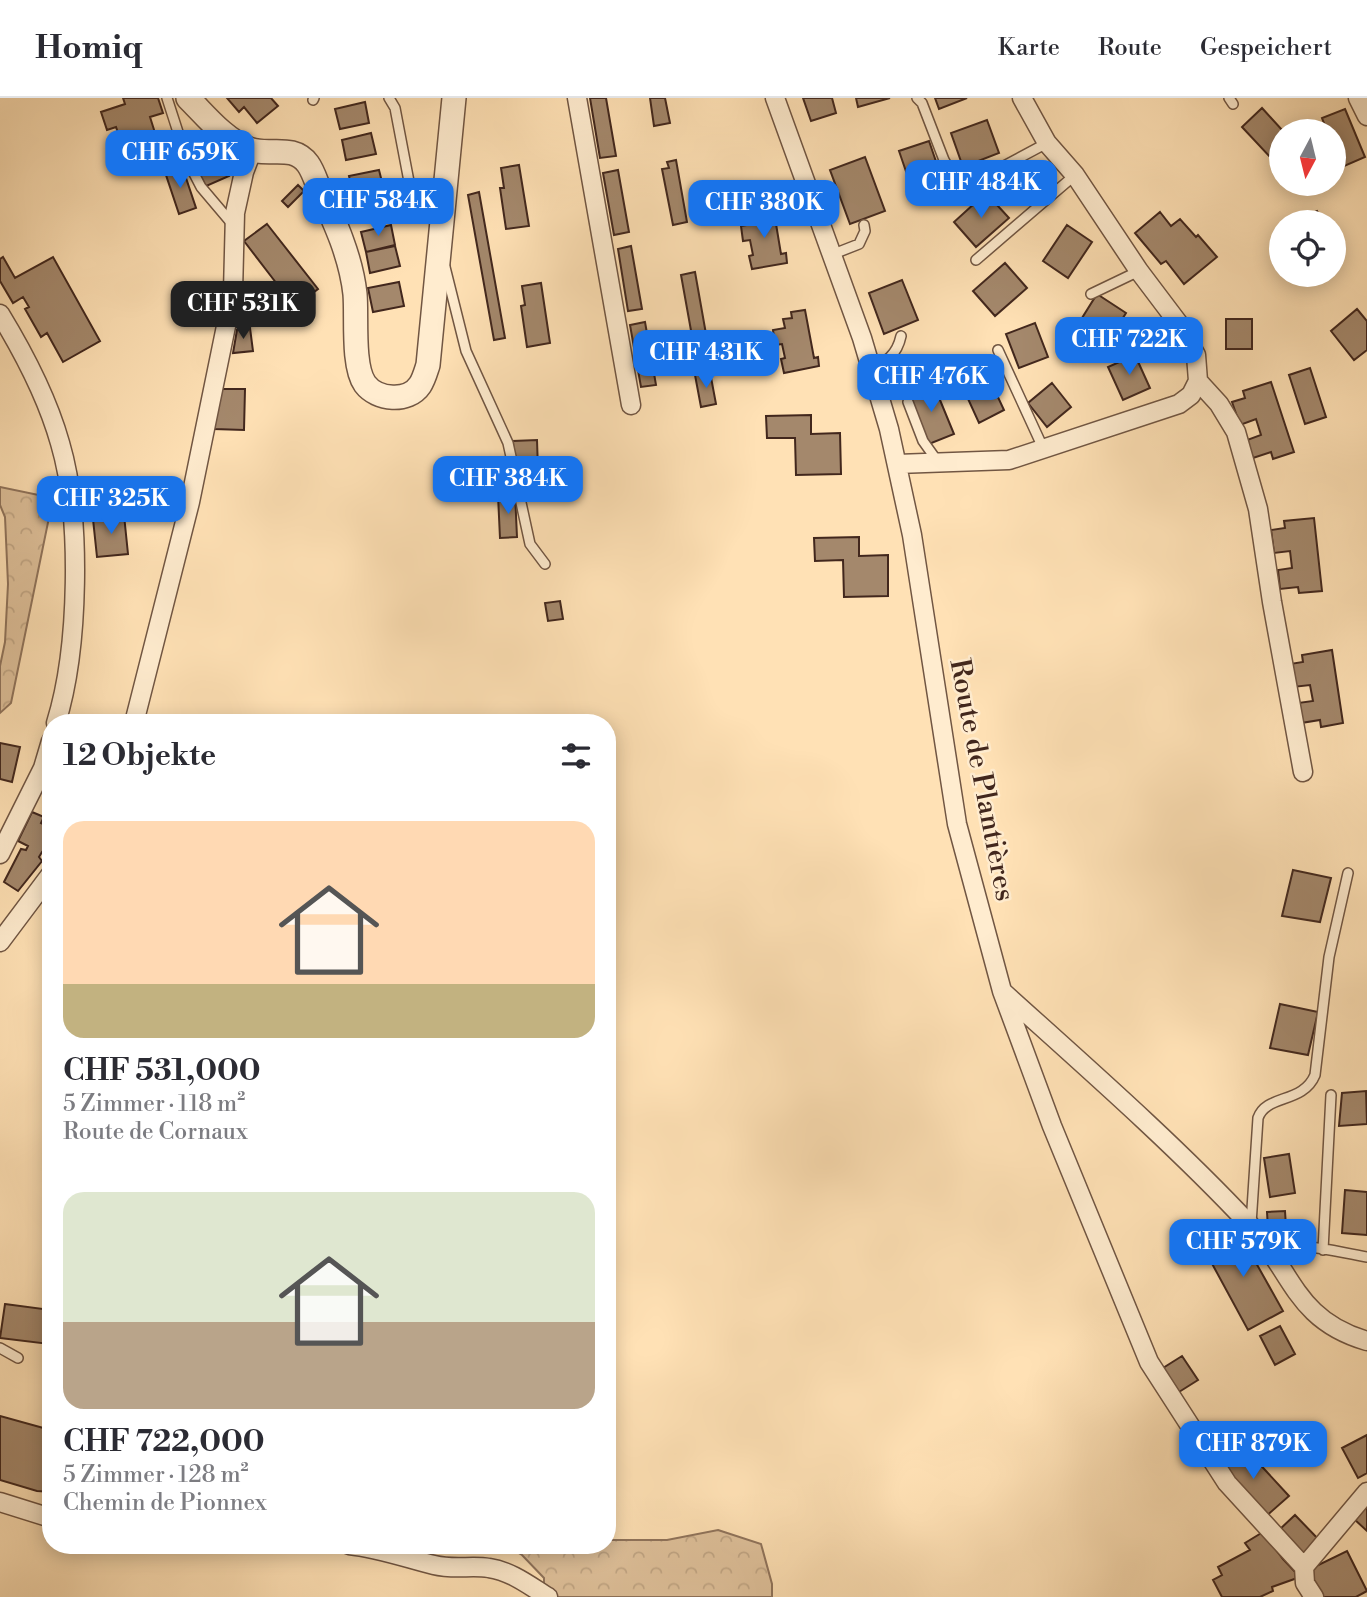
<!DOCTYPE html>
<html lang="de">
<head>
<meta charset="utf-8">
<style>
  :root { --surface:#fff; --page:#f2f2f3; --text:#2b2b33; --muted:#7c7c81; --line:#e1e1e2; --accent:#1a73e8 }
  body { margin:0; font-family:"Libre Bodoni",serif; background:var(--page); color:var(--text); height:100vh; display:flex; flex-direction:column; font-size:26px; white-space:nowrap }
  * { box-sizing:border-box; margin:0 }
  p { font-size:23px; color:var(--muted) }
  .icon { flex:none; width:38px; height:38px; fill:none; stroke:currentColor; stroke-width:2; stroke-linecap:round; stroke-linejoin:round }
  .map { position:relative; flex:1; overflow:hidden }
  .drawer { position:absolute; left:42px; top:616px; width:574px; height:840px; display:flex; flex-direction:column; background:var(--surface); border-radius:28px; box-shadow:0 4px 18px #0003 }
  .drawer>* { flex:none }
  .needle { width:46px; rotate:187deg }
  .controls { position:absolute; left:1269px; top:21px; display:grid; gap:14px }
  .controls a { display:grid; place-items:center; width:77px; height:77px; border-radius:50%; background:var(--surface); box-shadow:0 4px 18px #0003; font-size:35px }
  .price { position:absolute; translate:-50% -60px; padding:0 16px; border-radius:14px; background:var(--accent); color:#fff; font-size:23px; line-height:46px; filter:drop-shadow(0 2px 4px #0008) }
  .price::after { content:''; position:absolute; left:50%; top:42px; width:21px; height:16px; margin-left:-10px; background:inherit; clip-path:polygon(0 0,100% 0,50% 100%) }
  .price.current { background:#222; color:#fff }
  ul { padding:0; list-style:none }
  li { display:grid; align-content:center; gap:14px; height:371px; padding:0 21px }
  li span { display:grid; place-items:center; height:217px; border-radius:21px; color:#555 }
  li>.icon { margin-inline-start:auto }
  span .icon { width:126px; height:126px; fill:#fffc; stroke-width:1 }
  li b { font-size:30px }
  h2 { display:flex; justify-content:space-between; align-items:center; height:84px; padding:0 21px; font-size:30px }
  header { display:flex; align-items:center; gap:42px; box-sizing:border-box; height:98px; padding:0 35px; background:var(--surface); border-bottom:2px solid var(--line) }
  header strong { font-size:33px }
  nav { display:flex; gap:38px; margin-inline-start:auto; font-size:24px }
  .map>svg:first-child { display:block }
</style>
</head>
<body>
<header>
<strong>Homiq</strong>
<nav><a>Karte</a><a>Route</a><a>Gespeichert</a></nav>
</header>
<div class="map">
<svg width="1367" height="1499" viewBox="0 0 1367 1499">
  <defs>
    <pattern id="forest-crowns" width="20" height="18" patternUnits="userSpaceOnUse" patternTransform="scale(1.75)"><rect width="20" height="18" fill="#dfc19b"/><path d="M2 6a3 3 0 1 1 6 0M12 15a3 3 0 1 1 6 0" fill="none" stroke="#c1a685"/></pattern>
  </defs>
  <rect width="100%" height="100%" fill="#ffe1b5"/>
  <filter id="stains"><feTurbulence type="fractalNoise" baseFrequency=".00286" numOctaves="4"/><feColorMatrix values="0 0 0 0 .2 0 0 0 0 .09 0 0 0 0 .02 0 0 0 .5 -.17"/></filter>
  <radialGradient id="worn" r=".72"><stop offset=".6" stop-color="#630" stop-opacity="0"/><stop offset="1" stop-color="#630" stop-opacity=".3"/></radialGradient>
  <!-- forest -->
  <path fill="url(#forest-crowns)" stroke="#90745c" stroke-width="2" d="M0,389L53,400L11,605L0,615V568L5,544L8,486L5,419L0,407Z
    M718,1432L761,1446L772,1486V1499H544V1480L522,1457L505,1447H607V1442H667Z"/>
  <!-- building -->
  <path fill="#a4886c" stroke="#42271d" stroke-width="2" d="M123,0H158L163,15L150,19L156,38L123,49L116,29L107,32L101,14L125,6Z
    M227,0H271L278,8L257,25L244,9L239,14Z
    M590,0H606L616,58L600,60Z
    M650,0H665L670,25L654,28Z
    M803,0H832L836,15L811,23Z
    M856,0H890L858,9Z
    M935,0H967L939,11Z
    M365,4L369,25L340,31L335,11Z
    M1262,10L1283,33H1281V50L1270,59L1242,29Z
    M1345,11L1365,59L1342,69L1334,49V33H1327L1322,20Z
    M987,22L999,55L963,69L951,35Z
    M371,35L376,56L346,62L342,42Z
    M929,43L942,81L912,91L899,53Z
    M219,55L229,78L204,89L194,65Z
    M865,59L885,113L850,126L830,72Z
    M676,62L687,124L673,127L662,71L669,70L667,64Z
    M519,67L529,128L506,131L500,90H504L501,70Z
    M182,68L196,110L179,116L165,74Z
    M379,72L384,92L354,99L349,78Z
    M618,72L629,134L614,137L603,75Z
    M298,87L304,93L288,109L282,103Z
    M383,93L388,113L359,120L354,99Z
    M479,94L505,240L494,242L468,97Z
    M986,95L1009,120L976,149L954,124Z
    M773,108L781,156L786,155L787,165L752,171L749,158L753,157L750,142L743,143L741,128L753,126L751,118L760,116L759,111Z
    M1317,113L1322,124H1297L1296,122Z
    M1160,114L1171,128L1180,121L1196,139L1198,137L1217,159L1184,186L1166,163L1161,166L1135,135Z
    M267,126L318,191L286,215L269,193L277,186L244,143Z
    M391,127L395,147L366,154L361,134Z
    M1067,127L1092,144L1068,180L1043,163Z
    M395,148L400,168L370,175L366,154Z
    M631,148L642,211L628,213L618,151Z
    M3,159L15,180L53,159L100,243L63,264L47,235L41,239L25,211L29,209L23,199L13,205L0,183V161Z
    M1005,165L1027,190L995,218L973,193Z
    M695,174L706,236L692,238L681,177Z
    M902,182L918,222L884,236L869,195Z
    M399,184L404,208L373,214L368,190Z
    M541,185L550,245L527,249L521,208L525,207L522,188Z
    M1097,196L1126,215L1111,239L1082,220Z
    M1357,211L1367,223V252L1354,262L1331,233Z
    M805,212L814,260L818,259L819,268L784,275L781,261L785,260L782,246L775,247L773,232L785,230L783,221L792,220L791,214Z
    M1226,221H1252V251H1226Z
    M645,224L656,287L641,289L630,227Z
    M1035,225L1048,259L1019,270L1006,236Z
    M250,230L253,253L233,255L237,232Z
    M1135,257L1150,290L1123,302L1108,269Z
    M1310,270L1326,319L1305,326L1289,277Z
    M710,274L716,306L701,309L695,277Z
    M989,280L1004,312L979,325L964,292Z
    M1271,284L1294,354L1273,361L1271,354L1253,360L1247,342L1261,337L1256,321L1240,327L1232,304L1245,300L1243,293Z
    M933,285L954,336L929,346L908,295Z
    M1052,285L1071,309L1047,329L1028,305Z
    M215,291H245L244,332L214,331Z
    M811,317V336L840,335L841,376L796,377L795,340H767L766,318Z
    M537,342L538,372L514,373L513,343Z
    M515,396L517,439L500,440L498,397Z
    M124,417L128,456L97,459L93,421Z
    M1314,420L1322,493L1299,495L1298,489L1280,491L1278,472L1292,470L1290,453L1274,455L1271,432L1285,430L1284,423Z
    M859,439V458L888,457V498L844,499L843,462L815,463L814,440Z
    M560,503L563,521L548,523L545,505Z
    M1332,552L1343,625L1321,629L1320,622L1301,625L1298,605L1313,603L1310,587L1293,589L1290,566L1303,564L1302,557Z
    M0,645L20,649L12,684L0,681Z
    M32,714L44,719L41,725L51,730V747L46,756L42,754L39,759L42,763L18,793L4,784L21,751L26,752L28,748L18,743Z
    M1293,772L1331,780L1320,824L1282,818Z
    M1280,906L1318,914L1308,957L1270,950Z
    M1366,993L1367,1026L1339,1028L1342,995Z
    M1289,1056L1295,1095L1270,1099L1264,1060Z
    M1345,1092L1367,1094V1137L1342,1135Z
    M1285,1113L1286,1129L1268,1131L1267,1114Z
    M1237,1131L1283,1213L1248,1232L1203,1149Z
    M5,1206L51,1212L49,1246L0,1240Z
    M1280,1228L1295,1256L1275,1267L1260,1238Z
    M1182,1258L1198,1282L1179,1294L1163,1270Z
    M0,1318L47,1331L48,1328H51V1394L37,1393L0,1382Z
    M1367,1337V1375L1358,1380L1342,1350Z
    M1242,1347L1289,1398L1264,1420L1218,1368Z
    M1367,1406V1433L1353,1420Z
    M1295,1417L1322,1445L1305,1460L1279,1432Z
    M1263,1434L1283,1461L1300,1479L1272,1489L1273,1493L1260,1499H1222L1213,1482L1222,1477L1218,1469L1250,1452L1245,1445Z
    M1347,1453L1367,1493L1356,1499H1320L1306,1473Z"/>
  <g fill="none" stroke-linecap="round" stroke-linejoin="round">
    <defs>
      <path id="service" d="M167,0L187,62L201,89L234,128
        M389,0L395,10L415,115L423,119L442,120
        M917,0L922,5L944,62L954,80L974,84L1047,45
        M1229,0L1233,6
        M313,2L314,0
        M187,62L233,47
        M831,157L859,146L865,133L864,127
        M976,162L1075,77
        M445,169L466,253L508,345L530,446L545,466
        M1091,196L1139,173
        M998,252L1044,352
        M1117,254L1179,226
        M870,272C886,264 897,257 901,238
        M908,304L923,343L938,364
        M1251,1126L1258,1020C1266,996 1303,1006 1315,977L1329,859L1348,775
        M1323,1152L1331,997
        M1268,1153C1300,1142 1335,1154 1367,1159
        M0,1250L18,1260"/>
      <path id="minor" d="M577,0L631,307
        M775,0L862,240L889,331L912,437L957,726L1002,893L1052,1028L1149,1264L1227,1385L1304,1469L1305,1485L1314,1499
        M1358,0L1367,18
        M0,216C25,257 47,299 60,345C82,419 79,551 56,625
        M1198,283L1219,306L1236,334L1258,411L1272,504L1303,674
        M897,366L1009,362L1179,306L1191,297L1198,283L1196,257L1179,226L1139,173L1075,77L1047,45L1022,0
        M134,625L190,404L233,194L235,115L244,74L252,53
        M0,756L43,670L51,643
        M0,844L51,776
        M1004,895C1086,969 1174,1046 1249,1126C1293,1174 1295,1222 1367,1243
        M0,1404L51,1420
        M349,1447C378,1450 406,1460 434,1467C455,1472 471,1467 489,1470C511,1473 530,1488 548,1499
        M1304,1469L1367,1394"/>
      <path id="tertiary" d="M188,0C206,18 224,41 249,51C268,59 293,45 308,66C313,73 316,83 319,90C335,124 351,159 355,196C357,218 352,268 365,286C377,302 408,305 420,287C424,281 426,273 428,267L454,0"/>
    </defs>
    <!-- service casing -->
    <use href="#service" stroke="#715643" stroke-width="12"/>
    <!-- minor casing -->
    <use href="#minor" stroke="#715643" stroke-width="21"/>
    <!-- tertiary casing -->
    <use href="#tertiary" stroke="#715643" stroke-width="26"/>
    <!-- service -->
    <use href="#service" stroke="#ffeccf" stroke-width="9"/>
    <!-- minor -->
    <use href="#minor" stroke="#ffeccf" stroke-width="18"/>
    <!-- tertiary -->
    <use href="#tertiary" stroke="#ffeccf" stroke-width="23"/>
  </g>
  <g text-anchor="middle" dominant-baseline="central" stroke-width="5" stroke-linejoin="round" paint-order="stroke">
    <!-- street labels -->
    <g font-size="28" fill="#42271d" stroke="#ffeccf">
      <text transform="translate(982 682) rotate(79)">Route de Plantières</text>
    </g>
  </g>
  <rect width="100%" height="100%" filter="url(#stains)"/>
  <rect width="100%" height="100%" fill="url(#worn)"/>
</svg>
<div class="controls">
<a><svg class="needle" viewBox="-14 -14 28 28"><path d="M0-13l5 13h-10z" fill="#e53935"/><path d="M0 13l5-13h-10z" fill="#7c7c81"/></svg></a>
<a><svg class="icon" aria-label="locate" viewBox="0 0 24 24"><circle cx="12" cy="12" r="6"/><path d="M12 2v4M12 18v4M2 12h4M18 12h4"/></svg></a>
</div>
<b class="price" style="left:180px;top:92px">CHF 659K</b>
<b class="price" style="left:981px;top:122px">CHF 484K</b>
<b class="price" style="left:378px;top:140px">CHF 584K</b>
<b class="price" style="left:764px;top:142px">CHF 380K</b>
<b class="price current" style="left:243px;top:243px">CHF 531K</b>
<b class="price" style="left:1129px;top:279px">CHF 722K</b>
<b class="price" style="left:706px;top:292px">CHF 431K</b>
<b class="price" style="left:931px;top:316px">CHF 476K</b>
<b class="price" style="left:508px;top:418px">CHF 384K</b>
<b class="price" style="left:111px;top:438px">CHF 325K</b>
<b class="price" style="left:1243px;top:1181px">CHF 579K</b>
<b class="price" style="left:1253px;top:1383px">CHF 879K</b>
<section class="drawer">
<h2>12 Objekte<svg class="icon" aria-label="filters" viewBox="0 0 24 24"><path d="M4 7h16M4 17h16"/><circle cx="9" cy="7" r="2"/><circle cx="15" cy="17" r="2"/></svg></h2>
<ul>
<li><span style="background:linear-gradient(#ffd9b3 75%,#c2b280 0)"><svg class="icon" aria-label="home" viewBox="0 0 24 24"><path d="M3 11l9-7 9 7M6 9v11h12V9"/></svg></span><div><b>CHF 531,000</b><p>5 Zimmer · 118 m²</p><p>Route de Cornaux</p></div></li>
<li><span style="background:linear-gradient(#dfe7d0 60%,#b9a48a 0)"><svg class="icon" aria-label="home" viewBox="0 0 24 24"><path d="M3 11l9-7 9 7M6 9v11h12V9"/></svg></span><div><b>CHF 722,000</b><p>5 Zimmer · 128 m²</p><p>Chemin de Pionnex</p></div></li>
</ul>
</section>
</div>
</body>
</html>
